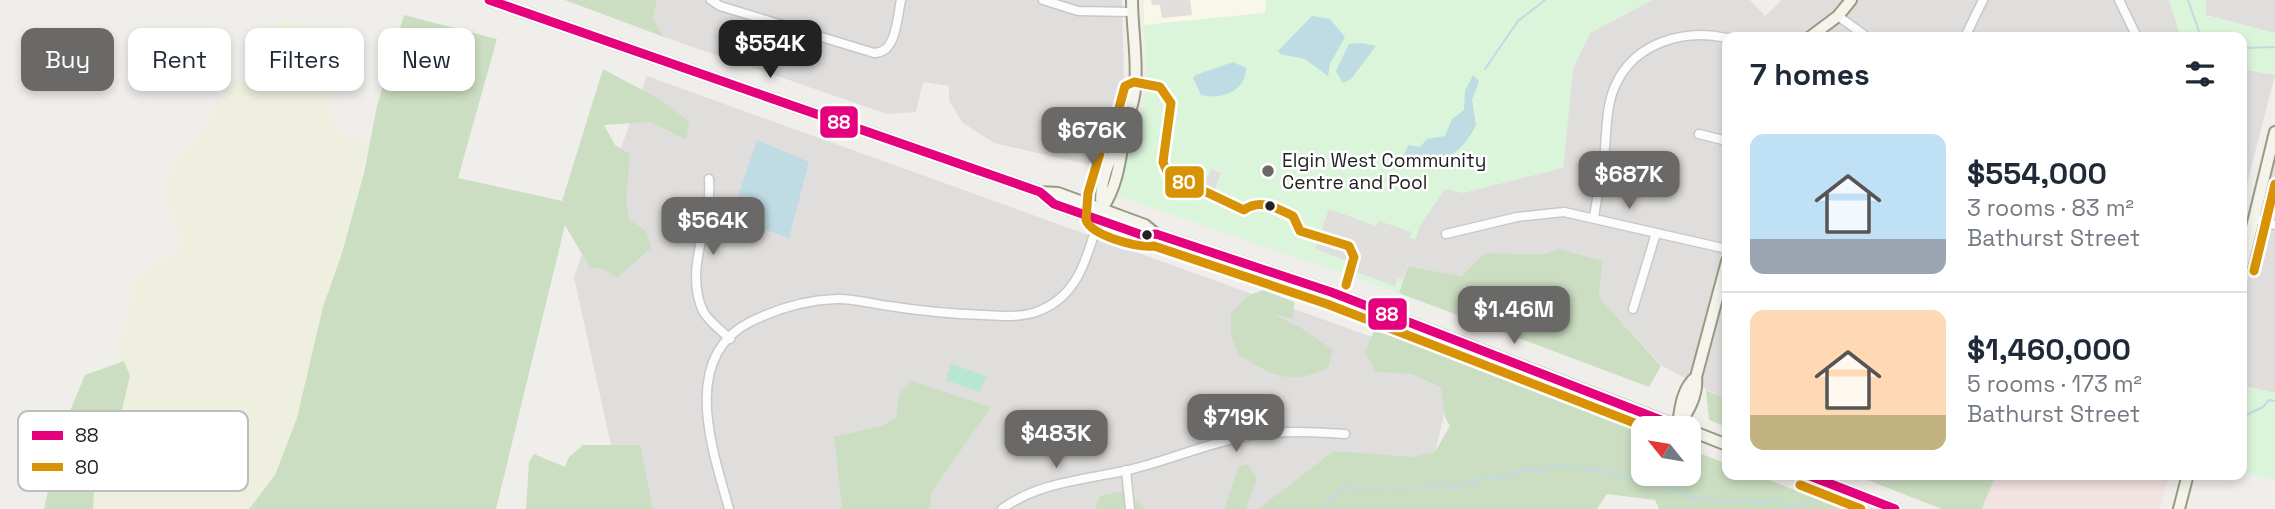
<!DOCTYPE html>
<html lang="en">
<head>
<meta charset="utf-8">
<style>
  :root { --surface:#fff; --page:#f2f2f3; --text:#1f2937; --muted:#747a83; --line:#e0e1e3; --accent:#6a6968 }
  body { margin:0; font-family:"Space Grotesk",sans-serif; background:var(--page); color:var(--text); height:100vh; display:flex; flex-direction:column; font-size:26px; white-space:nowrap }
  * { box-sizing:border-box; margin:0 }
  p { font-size:23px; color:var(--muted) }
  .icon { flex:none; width:38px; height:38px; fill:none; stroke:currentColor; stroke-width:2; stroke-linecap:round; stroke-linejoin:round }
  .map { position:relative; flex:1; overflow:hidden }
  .drawer { position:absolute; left:1722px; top:32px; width:525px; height:448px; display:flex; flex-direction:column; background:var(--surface); border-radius:14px; box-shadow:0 4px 10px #0003 }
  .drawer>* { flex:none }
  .hud { position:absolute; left:21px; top:28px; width:665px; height:63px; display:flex; gap:14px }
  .needle { width:46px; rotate:300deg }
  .buttons { position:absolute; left:1631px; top:416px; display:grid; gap:14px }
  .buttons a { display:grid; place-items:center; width:70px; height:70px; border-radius:14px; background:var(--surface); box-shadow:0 4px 10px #0003; font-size:35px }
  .price { position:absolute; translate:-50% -60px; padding:0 16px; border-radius:14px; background:var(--accent); color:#fff; font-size:23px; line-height:46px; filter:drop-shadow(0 2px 4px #0008) }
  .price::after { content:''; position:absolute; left:50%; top:42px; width:21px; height:16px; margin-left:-10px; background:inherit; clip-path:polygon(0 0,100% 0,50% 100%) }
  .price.on { background:#222; color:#fff }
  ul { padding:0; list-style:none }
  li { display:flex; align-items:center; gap:21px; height:175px; padding:0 28px }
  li+li { border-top:2px solid var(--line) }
  li span { display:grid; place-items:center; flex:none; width:196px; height:140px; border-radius:14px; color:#555 }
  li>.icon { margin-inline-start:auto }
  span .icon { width:84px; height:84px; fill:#fffc; stroke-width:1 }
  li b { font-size:30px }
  h2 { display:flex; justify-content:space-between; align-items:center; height:84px; padding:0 28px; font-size:30px }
  .chip { padding:0 24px; border-radius:14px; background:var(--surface); box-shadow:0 4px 10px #0003; font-size:24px; line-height:63px }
  .chip.on { background:var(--accent); color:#fff }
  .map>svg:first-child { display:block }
</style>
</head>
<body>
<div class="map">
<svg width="2275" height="509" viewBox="0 0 2275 509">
  <rect width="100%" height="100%" fill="#f0eeeb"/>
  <!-- residential -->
  <path fill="#dfdedc" d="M657,0H1122L1124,78L1104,149L1090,165L994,143L963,123L949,101V86L923,82L916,112L887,114L664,37L653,18Z
    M1652,0H1750L1765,16L1782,0H2169L2181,37H1727V400L1662,366L1599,297L1603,262L1559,249L1544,254L1485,253L1461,276L1408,266L1419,227L1445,189L1563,168L1573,68L1590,33Z
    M2206,0H2275V33L2206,15Z
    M2242,69L2275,75L2242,203Z
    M647,76L1455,367L1425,497L1426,509H625L574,277Z
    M2275,162V393L2242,385V304Z"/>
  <!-- commercial -->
  <path fill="#f1e3e1" d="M1996,474H2170L2159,509H1982Z"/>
  <!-- education -->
  <path fill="#f8f7e8" d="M1144,0H1266V13L1144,25Z"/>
  <!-- farmland -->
  <path fill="#efefdf" d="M288,20L321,28L338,37L343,50L326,108L343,133L370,141L342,253L323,307L297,418L275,475L249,509H93L94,493L120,418L130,376L124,362L116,363L134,280L183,244L162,189L177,158L197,137L222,101L227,80L255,82L271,35L280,22Z"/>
  <!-- forest -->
  <path fill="#cbdec1" d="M565,0H657L653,18L664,37Z
    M404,15L497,39L458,178L562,201L603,69L661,100L689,122L686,140L651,122L604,125L615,145L630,154L626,203L630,220L646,231L651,248L617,278L604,269L590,268L565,225L496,509H249L275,475L297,418L323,307L342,253L364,173L377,106Z
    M1559,249L1603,261L1599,297L1661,366L1649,387L1399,293L1408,266L1461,276L1485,253L1544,254Z
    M1263,290L1294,302L1293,319L1273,314L1301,328L1333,350L1328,368C1288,387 1273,375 1238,355L1231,335V314L1247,296Z
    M1374,331L1407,339L1643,431V474H1689V449L1727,464V474H1754L1843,509H1659L1655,500L1607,494L1597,509H1258L1334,451L1413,457L1435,452L1450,426L1445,417L1441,387L1412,374L1376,372L1365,352Z
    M124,361L130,376L120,418L94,493L93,509H44L60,435L85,375Z
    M912,381L991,407L932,491L929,509H839L842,506L834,437L881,426L896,418L899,394Z
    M1706,390L1727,400V427L1709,420Z
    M583,445H640L653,509H526L529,462L534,454L565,467L569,457Z
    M1248,464L1257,478L1246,509H1224L1239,466Z
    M1852,474H1996L1982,509H1942Z
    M1123,491L1146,509H1095L1100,496Z"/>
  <!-- park -->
  <path fill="#daf5da" d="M1266,0H1652L1590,33L1573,68L1563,168L1463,193L1445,189L1419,227L1399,293L1118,196L1147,90L1144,25L1265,13Z
    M2169,0H2206V16L2275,33V75L2242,69V37H2181Z
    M2242,385L2275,393V480L2242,472Z"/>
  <!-- pitch -->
  <path fill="#b7e6d2" d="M951,364L986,376L980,392L946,380Z"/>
  <!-- parking -->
  <path fill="#e0dfde" d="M1151,0H1190L1192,15L1162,18L1160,5H1152Z
    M1182,168L1208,176L1211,169L1221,173L1213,195L1203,192L1202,186L1199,193L1176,186Z
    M1329,209L1376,226L1379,221L1412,232L1410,238L1417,240L1403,279L1398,278L1395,286L1348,269L1350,262L1315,249Z"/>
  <!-- water -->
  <path fill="#bfdbe3" d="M1312,16L1330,19L1345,37L1330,64L1328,76L1305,59L1281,54L1278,51Z
    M1361,43L1376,46L1351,79L1343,83L1336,71L1349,44Z
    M1233,62L1246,68C1246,92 1220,100 1201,95L1193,78L1196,75Z
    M1473,75L1479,81L1472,100L1476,125C1458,162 1431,169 1391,163L1392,158H1402L1409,145L1420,147L1427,139L1445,136L1452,119L1464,110L1465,91Z
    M757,140L809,162L789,238L731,218Z"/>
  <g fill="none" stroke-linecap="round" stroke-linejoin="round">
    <!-- stream -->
    <path stroke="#bfdbe3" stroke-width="2" d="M2188,0L2201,37
      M2242,48L2275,47
      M1485,69L1518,21L1545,0
      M2242,417L2263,407L2269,400L2275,401
      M1658,486L1683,491L1688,498L1739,502L1747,499C1757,507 1763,503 1774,499L1787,507L1817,501
      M1323,509L1345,484L1347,488C1365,490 1429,491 1441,482L1446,486L1459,487L1482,478L1500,479L1527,469L1542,471L1552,466L1592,469L1645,482"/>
    <defs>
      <path id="street" d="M711,0L720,6L874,53C897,53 897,17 901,0
        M1043,0L1078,11L1132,12
        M2119,0L2137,37
        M1838,16L1867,37
        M1965,37L1983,0
        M1699,134L1727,141
        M709,179C713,222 683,268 703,311C708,321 722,331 730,339
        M1594,217C1597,198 1601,178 1604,159C1607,135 1605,106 1616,84C1636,41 1686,29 1727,38
        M2255,219L2275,225
        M1446,234L1517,217L1564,212L1727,249
        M1633,309L1656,233
        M1126,470L1130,509
        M729,509C713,451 679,358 750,322C776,309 807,300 836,299C853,298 872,304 889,306C921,311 951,314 984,315C1002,316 1024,318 1041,310C1081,293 1088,252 1100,215
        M1002,509C1037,483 1082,480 1124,471C1166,462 1206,443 1248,436C1281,430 1313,432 1345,434"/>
      <path id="secondary" d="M489,0L1040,192L1058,193L1145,225L1156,234L1331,292L1685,429
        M1810,37L1838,16L1851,0
        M1040,192L1054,204L1142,235L1156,234
        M1102,209C1117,187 1120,161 1124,136C1126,120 1134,105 1135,88C1138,60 1132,29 1132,0
        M1102,209C1098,185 1110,154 1124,136
        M2242,268L2275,132
        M1678,425C1680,409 1682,388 1696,377
        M1678,426C1688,412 1698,396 1696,377L1727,261
        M1689,430L1727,445
        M1804,474L1895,509
        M2179,509L2188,474"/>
    </defs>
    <!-- street casing -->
    <use href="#street" stroke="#c9c8c7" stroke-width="11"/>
    <!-- secondary casing -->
    <use href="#secondary" stroke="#999a82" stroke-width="14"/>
    <!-- street -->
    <use href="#street" stroke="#fdfcfc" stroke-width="8"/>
    <!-- secondary -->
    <use href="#secondary" stroke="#f4f4ed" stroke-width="10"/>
    <defs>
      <path id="bus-1" d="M489,0L1040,192L1054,204L1142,235L1156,234L1331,292L1684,429
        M1805,474L1895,509"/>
      <path id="bus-2" d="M2254,271L2275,184
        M1346,285L1354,257L1349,246L1300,231L1293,216C1276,208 1260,198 1244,210L1168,174L1163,162L1171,103L1160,87L1134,82L1125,86L1113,130L1103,143L1088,193L1086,220C1092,236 1138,248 1154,246L1327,304L1650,429
        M1800,485L1861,509"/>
    </defs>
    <!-- bus-1 casing -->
    <use href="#bus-1" stroke="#fff" stroke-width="14"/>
    <!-- bus-2 casing -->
    <use href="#bus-2" stroke="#fff" stroke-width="14"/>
    <!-- bus-1 -->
    <use href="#bus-1" stroke="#e5007d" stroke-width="9"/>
    <!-- bus-2 -->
    <use href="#bus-2" stroke="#d79205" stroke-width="9"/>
  </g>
  <!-- markers -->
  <circle fill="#6a6968" stroke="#fff" stroke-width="2.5" cx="1268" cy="171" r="7"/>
  <g fill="#222" stroke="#fff" stroke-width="2.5">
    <circle cx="1270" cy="206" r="6"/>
    <circle cx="1147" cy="235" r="6"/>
  </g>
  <g text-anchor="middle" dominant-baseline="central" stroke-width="5" stroke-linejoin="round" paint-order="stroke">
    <!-- poi labels -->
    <g font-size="19" fill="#222" stroke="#fff" text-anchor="start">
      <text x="1282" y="160">Elgin West Community<tspan x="1282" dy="22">Centre and Pool</tspan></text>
    </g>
  </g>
  <!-- legend -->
  <rect x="18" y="411" width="230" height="80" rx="10" fill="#fff" stroke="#bdbdbd" stroke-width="2"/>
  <rect x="32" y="431" width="31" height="9" fill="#e5007d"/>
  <rect x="32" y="463" width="31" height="8" fill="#d79205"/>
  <g font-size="19" fill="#222">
    <text x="75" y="442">88</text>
    <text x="75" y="474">80</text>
  </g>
  <g stroke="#fff" stroke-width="2.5">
    <rect x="819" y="105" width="40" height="34" rx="7" fill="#e5007d"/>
    <rect x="1164" y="165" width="41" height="34" rx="7" fill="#d79205"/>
    <rect x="1367" y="297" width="41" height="34" rx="7" fill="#e5007d"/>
  </g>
  <g font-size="19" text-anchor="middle" font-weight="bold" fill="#fff">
    <text x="839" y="129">88</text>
    <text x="1184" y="189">80</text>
    <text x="1387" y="321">88</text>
  </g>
</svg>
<div class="buttons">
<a><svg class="needle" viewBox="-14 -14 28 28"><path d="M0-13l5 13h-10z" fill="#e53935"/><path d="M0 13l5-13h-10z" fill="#747a83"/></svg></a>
</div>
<b class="price on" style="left:770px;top:80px">$554K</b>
<b class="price" style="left:1092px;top:167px">$676K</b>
<b class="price" style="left:1629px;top:211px">$687K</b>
<b class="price" style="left:713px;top:257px">$564K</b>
<b class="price" style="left:1514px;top:346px">$1.46M</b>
<b class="price" style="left:1236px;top:454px">$719K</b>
<b class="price" style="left:1056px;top:470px">$483K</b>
<div class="hud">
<a class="chip on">Buy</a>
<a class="chip">Rent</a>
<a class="chip">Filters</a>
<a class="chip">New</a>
</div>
<section class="drawer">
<h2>7 homes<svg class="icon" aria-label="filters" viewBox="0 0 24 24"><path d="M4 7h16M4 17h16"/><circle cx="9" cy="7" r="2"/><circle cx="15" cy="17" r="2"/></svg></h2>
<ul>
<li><span style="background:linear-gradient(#bfe0f5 75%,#9aa5b1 0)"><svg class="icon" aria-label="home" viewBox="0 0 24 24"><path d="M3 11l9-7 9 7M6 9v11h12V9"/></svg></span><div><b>$554,000</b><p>3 rooms · 83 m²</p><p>Bathurst Street</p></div></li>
<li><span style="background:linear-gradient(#ffd9b3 75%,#c2b280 0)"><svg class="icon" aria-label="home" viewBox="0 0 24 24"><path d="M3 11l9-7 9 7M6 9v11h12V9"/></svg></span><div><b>$1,460,000</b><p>5 rooms · 173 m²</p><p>Bathurst Street</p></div></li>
</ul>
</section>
</div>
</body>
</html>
